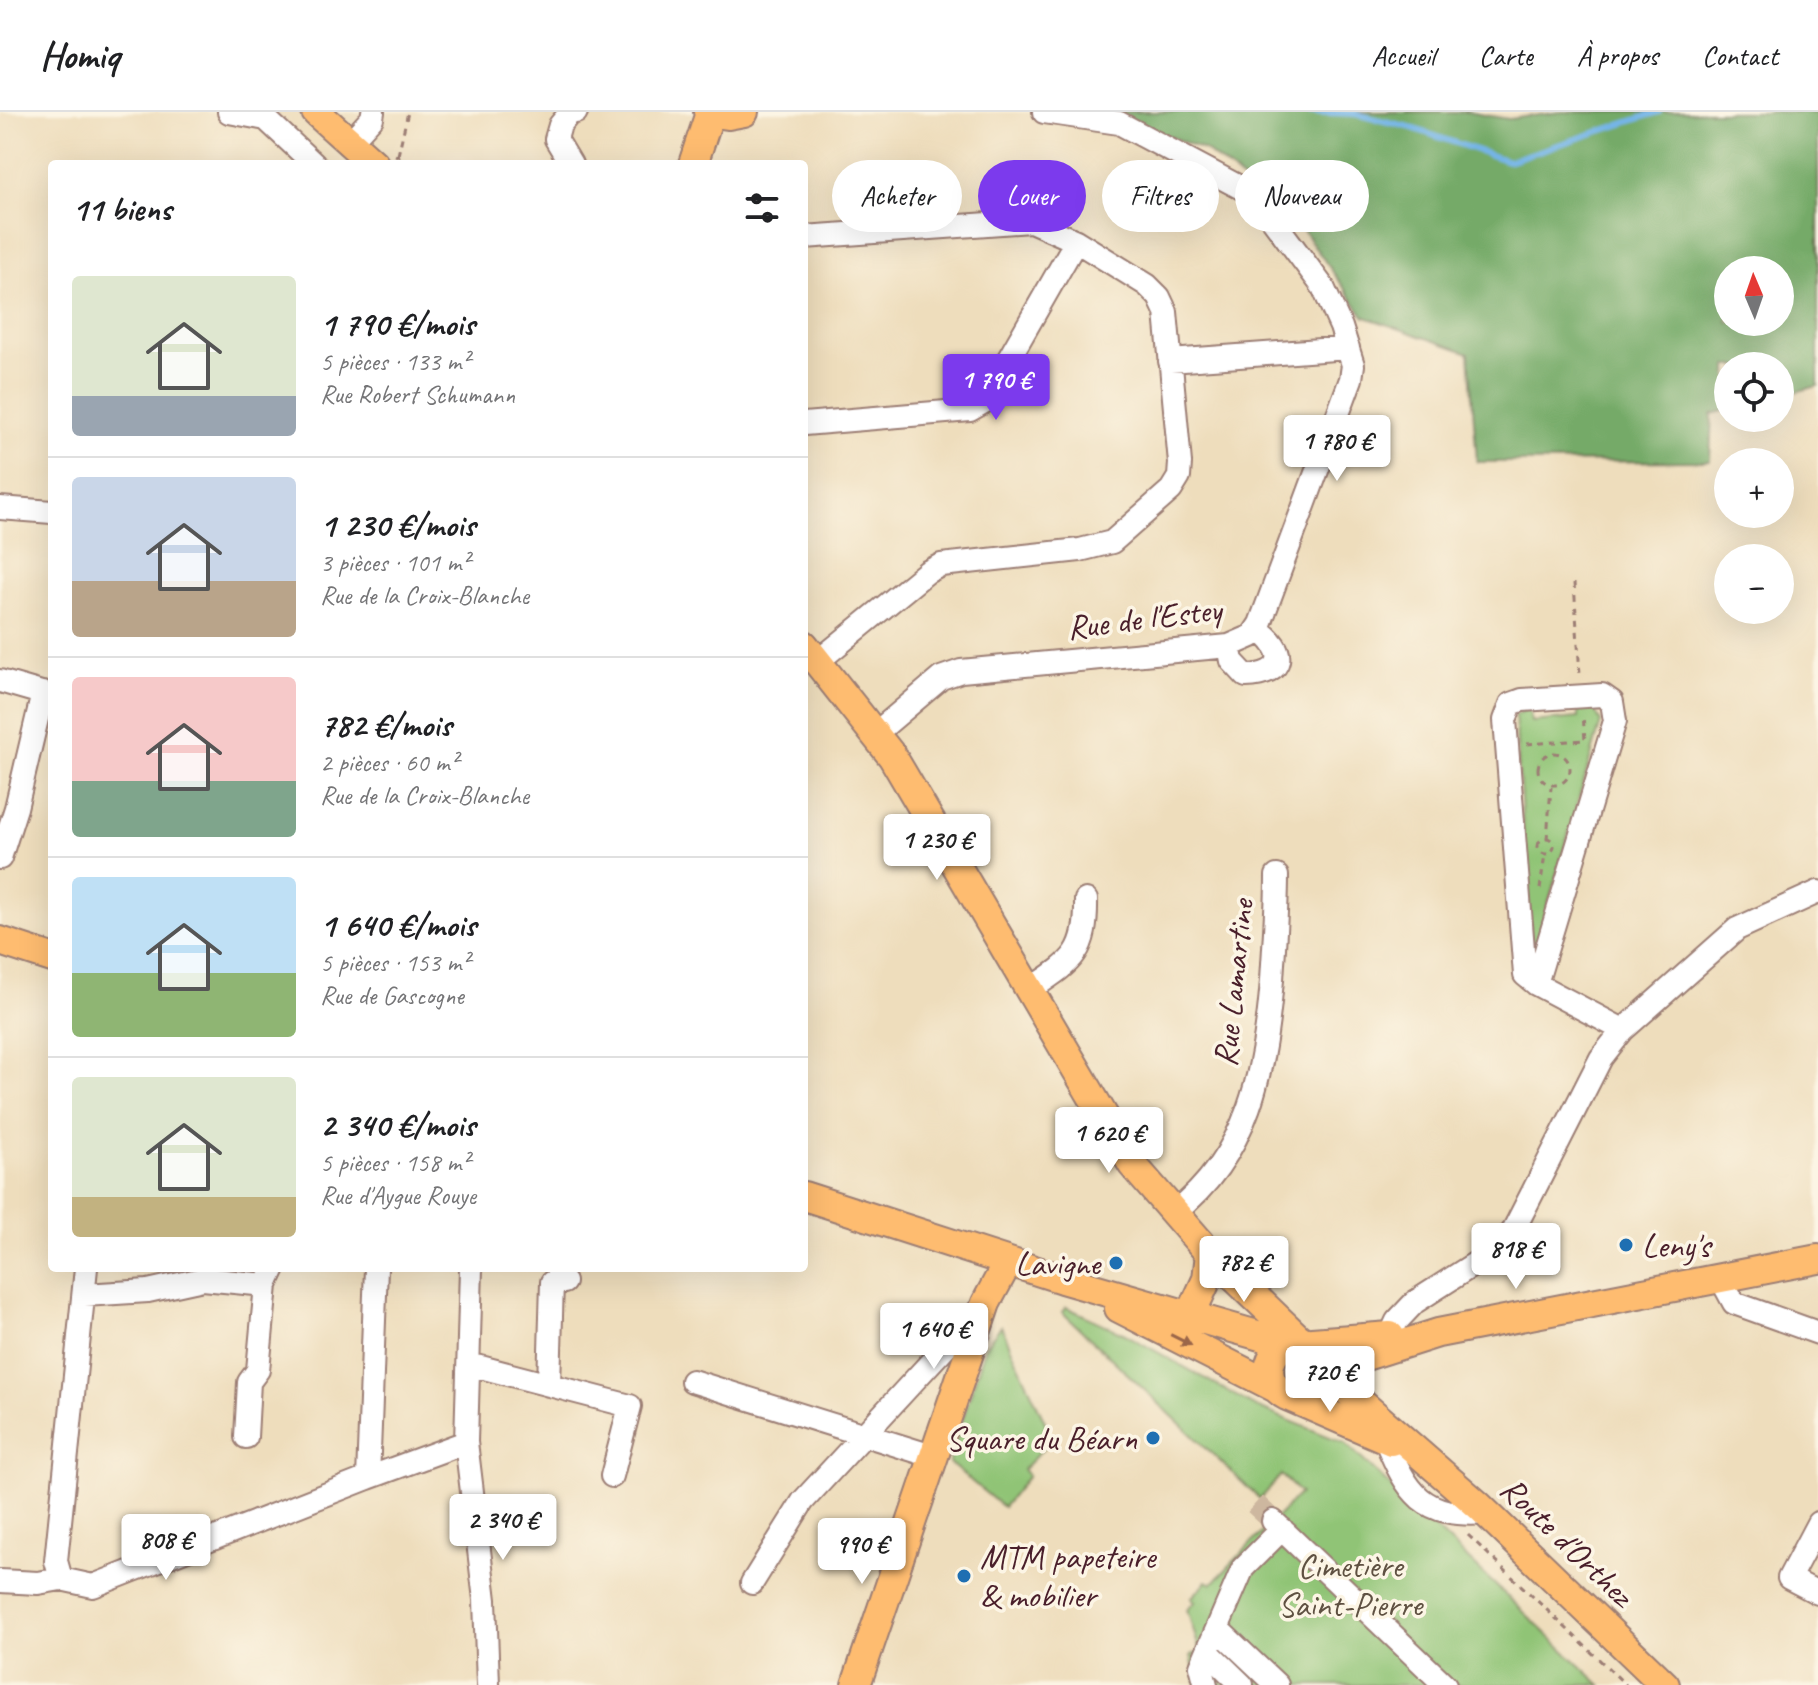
<!DOCTYPE html>
<html lang="fr">
<head>
<meta charset="utf-8">
<style>
  :root { --surface:#fff; --page:#f2f2f2; --text:#202124; --muted:#757577; --line:#e0e0e0; --accent:#7c3aed }
  body { margin:0; font-family:Caveat,sans-serif; background:var(--page); color:var(--text); height:100vh; display:flex; flex-direction:column; font-size:30px; white-space:nowrap }
  * { box-sizing:border-box; margin:0 }
  p { font-size:26px; color:var(--muted) }
  .icon { flex:none; width:44px; height:44px; fill:none; stroke:currentColor; stroke-width:2; stroke-linecap:round; stroke-linejoin:round }
  .map { position:relative; flex:1; overflow:hidden }
  .sheet { position:absolute; left:48px; top:48px; width:760px; height:1112px; display:flex; flex-direction:column; background:var(--surface); border-radius:8px; box-shadow:0 8px 32px #0002 }
  .sheet>* { flex:none }
  .banner { position:absolute; left:832px; top:48px; width:760px; height:72px; display:flex; gap:16px }
  .needle { width:52px; rotate:358deg }
  .buttons { position:absolute; left:1714px; top:144px; display:grid; gap:16px }
  .buttons a { display:grid; place-items:center; width:80px; height:80px; border-radius:50%; background:var(--surface); box-shadow:0 8px 32px #0002; font-size:40px }
  .price { position:absolute; translate:-50% -68px; padding:0 18px; border-radius:8px; background:#fff; color:#222; font-size:26px; line-height:52px; filter:drop-shadow(0 2px 4px #0008) }
  .price::after { content:''; position:absolute; left:50%; top:48px; width:24px; height:18px; margin-left:-12px; background:inherit; clip-path:polygon(0 0,100% 0,50% 100%) }
  .price.on { background:var(--accent); color:#fff }
  ul { padding:0; list-style:none }
  li { display:flex; align-items:center; gap:24px; height:200px; padding:0 24px }
  li+li { border-top:2px solid var(--line) }
  li span { display:grid; place-items:center; flex:none; width:224px; height:160px; border-radius:8px; color:#555 }
  li>.icon { margin-inline-start:auto }
  span .icon { width:96px; height:96px; fill:#fffc; stroke-width:1 }
  li b { font-size:34px }
  h2 { display:flex; justify-content:space-between; align-items:center; height:96px; padding:0 24px; font-size:34px }
  .pill { padding:0 28px; border-radius:36px; background:var(--surface); box-shadow:0 8px 32px #0002; font-size:28px; line-height:72px }
  .pill.on { background:var(--accent); color:#fff }
  header { display:flex; align-items:center; gap:48px; box-sizing:border-box; height:112px; padding:0 40px; background:var(--surface); border-bottom:2px solid var(--line) }
  header strong { font-size:38px }
  nav { display:flex; gap:44px; margin-inline-start:auto; font-size:28px }
  .map>svg:first-child { display:block }
</style>
</head>
<body>
<header>
<strong>Homiq</strong>
<nav><a>Accueil</a><a>Carte</a><a>À propos</a><a>Contact</a></nav>
</header>
<div class="map">
<svg width="1818" height="1573" viewBox="0 0 1818 1573">
  <rect width="100%" height="100%" fill="#fcf5e5"/>
  <filter id="ink" filterUnits="userSpaceOnUse"><feTurbulence type="fractalNoise" baseFrequency=".0125" numOctaves="2"/><feDisplacementMap in="SourceGraphic" scale="16" xChannelSelector="R" yChannelSelector="G"/><feConvolveMatrix kernelMatrix="1 2 1 2 8 2 1 2 1" color-interpolation-filters="sRGB"/></filter>
  <filter id="wash" filterUnits="userSpaceOnUse"><feTurbulence type="fractalNoise" baseFrequency=".006" numOctaves="4" result="noise"/><feDisplacementMap in="SourceGraphic" scale="32" xChannelSelector="R" yChannelSelector="G"/><feGaussianBlur stdDeviation="1.8" result="paint"/><feColorMatrix in="noise" values="0 0 0 0 0 0 0 0 0 0 0 0 0 0 0 0 0 1.4 0 .05"/><feComposite in="paint" operator="in"/></filter>
  <g filter="url(#wash)">
    <rect width="100%" height="100%" fill="#eeddbc"/>
    <!-- green -->
    <path fill="#90c476" stroke="#6d7250" stroke-width="2" d="M1578,593L1594,597L1601,610L1537,830L1531,833L1515,603L1529,596L1531,610L1578,606Z
      M1066,1195L1125,1222L1256,1295L1345,1331L1601,1573H1197L1191,1543L1200,1539L1187,1498L1195,1490L1191,1486L1207,1469L1212,1472L1300,1381L1281,1363L1260,1387L1062,1200Z
      M1001,1214L1046,1312V1334L1023,1357L1028,1364L1003,1395L949,1351L986,1233Z"/>
    <!-- forest -->
    <path fill="#74aa67" stroke="#5f6449" stroke-width="2" fill-rule="evenodd" d="M1108,0H1467L1509,7L1561,0H1818V274L1780,284V254H1728V298L1712,302L1710,349L1477,350L1469,241L1365,205L1297,110L1206,39ZM1728,158H1780V210H1728Z"/>
    <g fill="none" stroke-linecap="round" stroke-linejoin="round">
      <!-- stream -->
      <path stroke="#74b5e8" stroke-width="6" d="M1308,0L1355,2L1409,15L1508,49L1659,0"/>
    </g>
  </g>
  <g filter="url(#ink)">
    <g fill="none" stroke-linecap="round" stroke-linejoin="round">
      <!-- minor-tunnel -->
      <path stroke="#cdb79f" stroke-width="22" stroke-dasharray="22 11" stroke-linecap="butt" d="M1255,1392L1273,1409"/>
      <defs>
        <path id="minor" d="M229,0L266,7L314,52
          M350,30L372,6L373,0
          M571,52L556,27L560,13L570,1L576,0
          M804,125L1031,109L1076,129L1147,173L1159,185L1166,200L1180,351L1179,365L1171,378L1112,430L1080,438L941,453L927,460L817,550
          M1170,249L1348,236
          M804,312L970,298L984,290L1076,129
          M0,396L52,400
          M1229,534L1232,549L1246,564C1286,563 1288,538 1257,517
          M0,569L52,584
          M876,621L941,566L961,559L1229,534L1252,524L1260,512L1351,267L1353,253L1341,215L1323,175L1264,96L1245,78L1119,11L1044,0
          M0,746L16,696L43,581
          M1536,872L1615,609L1612,590L1602,583L1522,588L1511,592L1505,608L1525,863L1536,872L1623,918
          M1031,877C1073,849 1087,841 1086,788
          M1174,1101C1249,1043 1265,957 1272,868C1274,833 1277,799 1277,764
          M86,1156L56,1449L61,1467L93,1474L368,1366L376,1156
          M471,1156L466,1330L485,1488L488,1573
          M1721,1167L1734,1191L1818,1221
          M84,1183L148,1179L203,1167L266,1173L274,1156
          M1390,1224L1397,1209L1415,1190L1479,1149L1512,1121L1601,946L1623,918L1737,817L1818,780
          M469,1252L630,1294L612,1364
          M692,1269L932,1344
          M549,1273L552,1170H564
          M246,1325L249,1270L258,1258L266,1173
          M1385,1327C1408,1382 1422,1406 1487,1401
          M368,1366L466,1330
          M1273,1409L1445,1573
          M1818,1411L1789,1466L1818,1481
          M0,1469L38,1471L61,1467
          M752,1471L803,1389L981,1196
          M1219,1518L1277,1573
          M1210,1542L1242,1573
          M1206,1573L1201,1554L1243,1456L1282,1417"/>
        <path id="major" d="M316,0L374,52
          M708,0L728,3L744,0
          M693,52L710,1
          M804,533L892,644L1132,1052L1210,1142L1299,1227
          M0,829L52,846
          M804,1084L1062,1167L1285,1231
          M1119,1196L1276,1276
          M1190,1204L1207,1167L1210,1142
          M1312,1230L1390,1224
          M1328,1256L1438,1221L1818,1147
          M1328,1262L1479,1394L1665,1573
          M1294,1286L1317,1280L1328,1256L1322,1238L1299,1227C1269,1233 1256,1268 1287,1284L1391,1329
          M856,1573L986,1191L1008,1150"/>
      </defs>
      <!-- minor casing -->
      <use href="#minor" stroke="#9c7e74" stroke-width="26"/>
      <!-- major casing -->
      <use href="#major" stroke="#9c7e74" stroke-width="32"/>
      <!-- path -->
      <path stroke="#9c7e74" stroke-width="3" stroke-dasharray="6 6" stroke-linecap="butt" d="M395,43L415,52
        M398,43L408,0
        M1574,471L1580,563
        M1527,632L1585,628L1583,603
        M1538 657a16 16 0 1 1 32 0a16 16 0 1 1-32 0Z
        M1538 734a8 8 0 1 1 16 0a8 8 0 1 1-16 0Z
        M1547,727L1551,675
        M1540,777L1545,742
        M1468,1423L1626,1573"/>
      <!-- minor -->
      <use href="#minor" stroke="#fff" stroke-width="22"/>
      <!-- major -->
      <use href="#major" stroke="#febc70" stroke-width="28"/>
    </g>
    <!-- one-way arrows -->
    <defs><path id="oneway-solid" d="M-6-.8H1V-3.2L6.5 0L1 3.2V.8H-6Z" transform="scale(2)"/></defs>
    <use fill="#9b664a" href="#oneway-solid" transform="translate(1181 1228) rotate(27)"/>
  </g>
  <!-- markers -->
  <g fill="#1f6fb2" stroke="#fcf5e5" stroke-width="3">
    <circle cx="1626" cy="1133" r="8"/>
    <circle cx="1116" cy="1151" r="8"/>
    <circle cx="1153" cy="1326" r="8"/>
    <circle cx="964" cy="1464" r="8"/>
  </g>
  <g text-anchor="middle" dominant-baseline="central" stroke-width="7" stroke-linejoin="round" paint-order="stroke">
    <!-- street labels -->
    <g font-size="34" fill="#4a1f2b" stroke="#fcf5e5">
      <text transform="translate(1144 506) rotate(-7)">Rue de l'Estey</text>
      <text transform="translate(1233 871) rotate(-84)">Rue Lamartine</text>
      <text transform="translate(1567 1429) rotate(44)">Route d'Orthez</text>
    </g>
    <!-- poi labels -->
    <g font-size="34" fill="#4a1f2b" stroke="#fcf5e5" text-anchor="start">
      <text x="1642" y="1133">Leny's</text>
      <text x="1100" y="1151" text-anchor="end">Lavigne</text>
      <text x="1137" y="1326" text-anchor="end">Square du Béarn</text>
      <text x="980" y="1444">MTM papeteire<tspan x="980" dy="39">&amp; mobilier</tspan></text>
    </g>
    <!-- park labels -->
    <g font-size="34" fill="#5f5142" stroke="#fcf5e5">
      <text x="1350" y="1453">Cimetière<tspan x="1350" dy="39">Saint-Pierre</tspan></text>
    </g>
  </g>
</svg>
<div class="buttons">
<a><svg class="needle" viewBox="-14 -14 28 28"><path d="M0-13l5 13h-10z" fill="#e53935"/><path d="M0 13l5-13h-10z" fill="#757577"/></svg></a>
<a><svg class="icon" aria-label="locate" viewBox="0 0 24 24"><circle cx="12" cy="12" r="6"/><path d="M12 2v4M12 18v4M2 12h4M18 12h4"/></svg></a>
<a>+</a>
<a>−</a>
</div>
<b class="price on" style="left:996px;top:310px">1 790 €</b>
<b class="price" style="left:1337px;top:371px">1 780 €</b>
<b class="price" style="left:937px;top:770px">1 230 €</b>
<b class="price" style="left:1109px;top:1063px">1 620 €</b>
<b class="price" style="left:1516px;top:1179px">818 €</b>
<b class="price" style="left:1244px;top:1192px">782 €</b>
<b class="price" style="left:934px;top:1259px">1 640 €</b>
<b class="price" style="left:1330px;top:1302px">720 €</b>
<b class="price" style="left:503px;top:1450px">2 340 €</b>
<b class="price" style="left:166px;top:1470px">808 €</b>
<b class="price" style="left:862px;top:1474px">990 €</b>
<div class="banner">
<a class="pill">Acheter</a>
<a class="pill on">Louer</a>
<a class="pill">Filtres</a>
<a class="pill">Nouveau</a>
</div>
<section class="sheet">
<h2>11 biens<svg class="icon" aria-label="filters" viewBox="0 0 24 24"><path d="M4 7h16M4 17h16"/><circle cx="9" cy="7" r="2"/><circle cx="15" cy="17" r="2"/></svg></h2>
<ul>
<li><span style="background:linear-gradient(#dfe7d0 75%,#9aa5b1 0)"><svg class="icon" aria-label="home" viewBox="0 0 24 24"><path d="M3 11l9-7 9 7M6 9v11h12V9"/></svg></span><div><b>1 790 €/mois</b><p>5 pièces · 133 m²</p><p>Rue Robert Schumann</p></div></li>
<li><span style="background:linear-gradient(#c9d6e8 65%,#b9a48a 0)"><svg class="icon" aria-label="home" viewBox="0 0 24 24"><path d="M3 11l9-7 9 7M6 9v11h12V9"/></svg></span><div><b>1 230 €/mois</b><p>3 pièces · 101 m²</p><p>Rue de la Croix-Blanche</p></div></li>
<li><span style="background:linear-gradient(#f6c9c9 65%,#7fa58c 0)"><svg class="icon" aria-label="home" viewBox="0 0 24 24"><path d="M3 11l9-7 9 7M6 9v11h12V9"/></svg></span><div><b>782 €/mois</b><p>2 pièces · 60 m²</p><p>Rue de la Croix-Blanche</p></div></li>
<li><span style="background:linear-gradient(#bfe0f5 60%,#8fb573 0)"><svg class="icon" aria-label="home" viewBox="0 0 24 24"><path d="M3 11l9-7 9 7M6 9v11h12V9"/></svg></span><div><b>1 640 €/mois</b><p>5 pièces · 153 m²</p><p>Rue de Gascogne</p></div></li>
<li><span style="background:linear-gradient(#dfe7d0 75%,#c2b280 0)"><svg class="icon" aria-label="home" viewBox="0 0 24 24"><path d="M3 11l9-7 9 7M6 9v11h12V9"/></svg></span><div><b>2 340 €/mois</b><p>5 pièces · 158 m²</p><p>Rue d'Aygue Rouye</p></div></li>
</ul>
</section>
</div>
</body>
</html>
